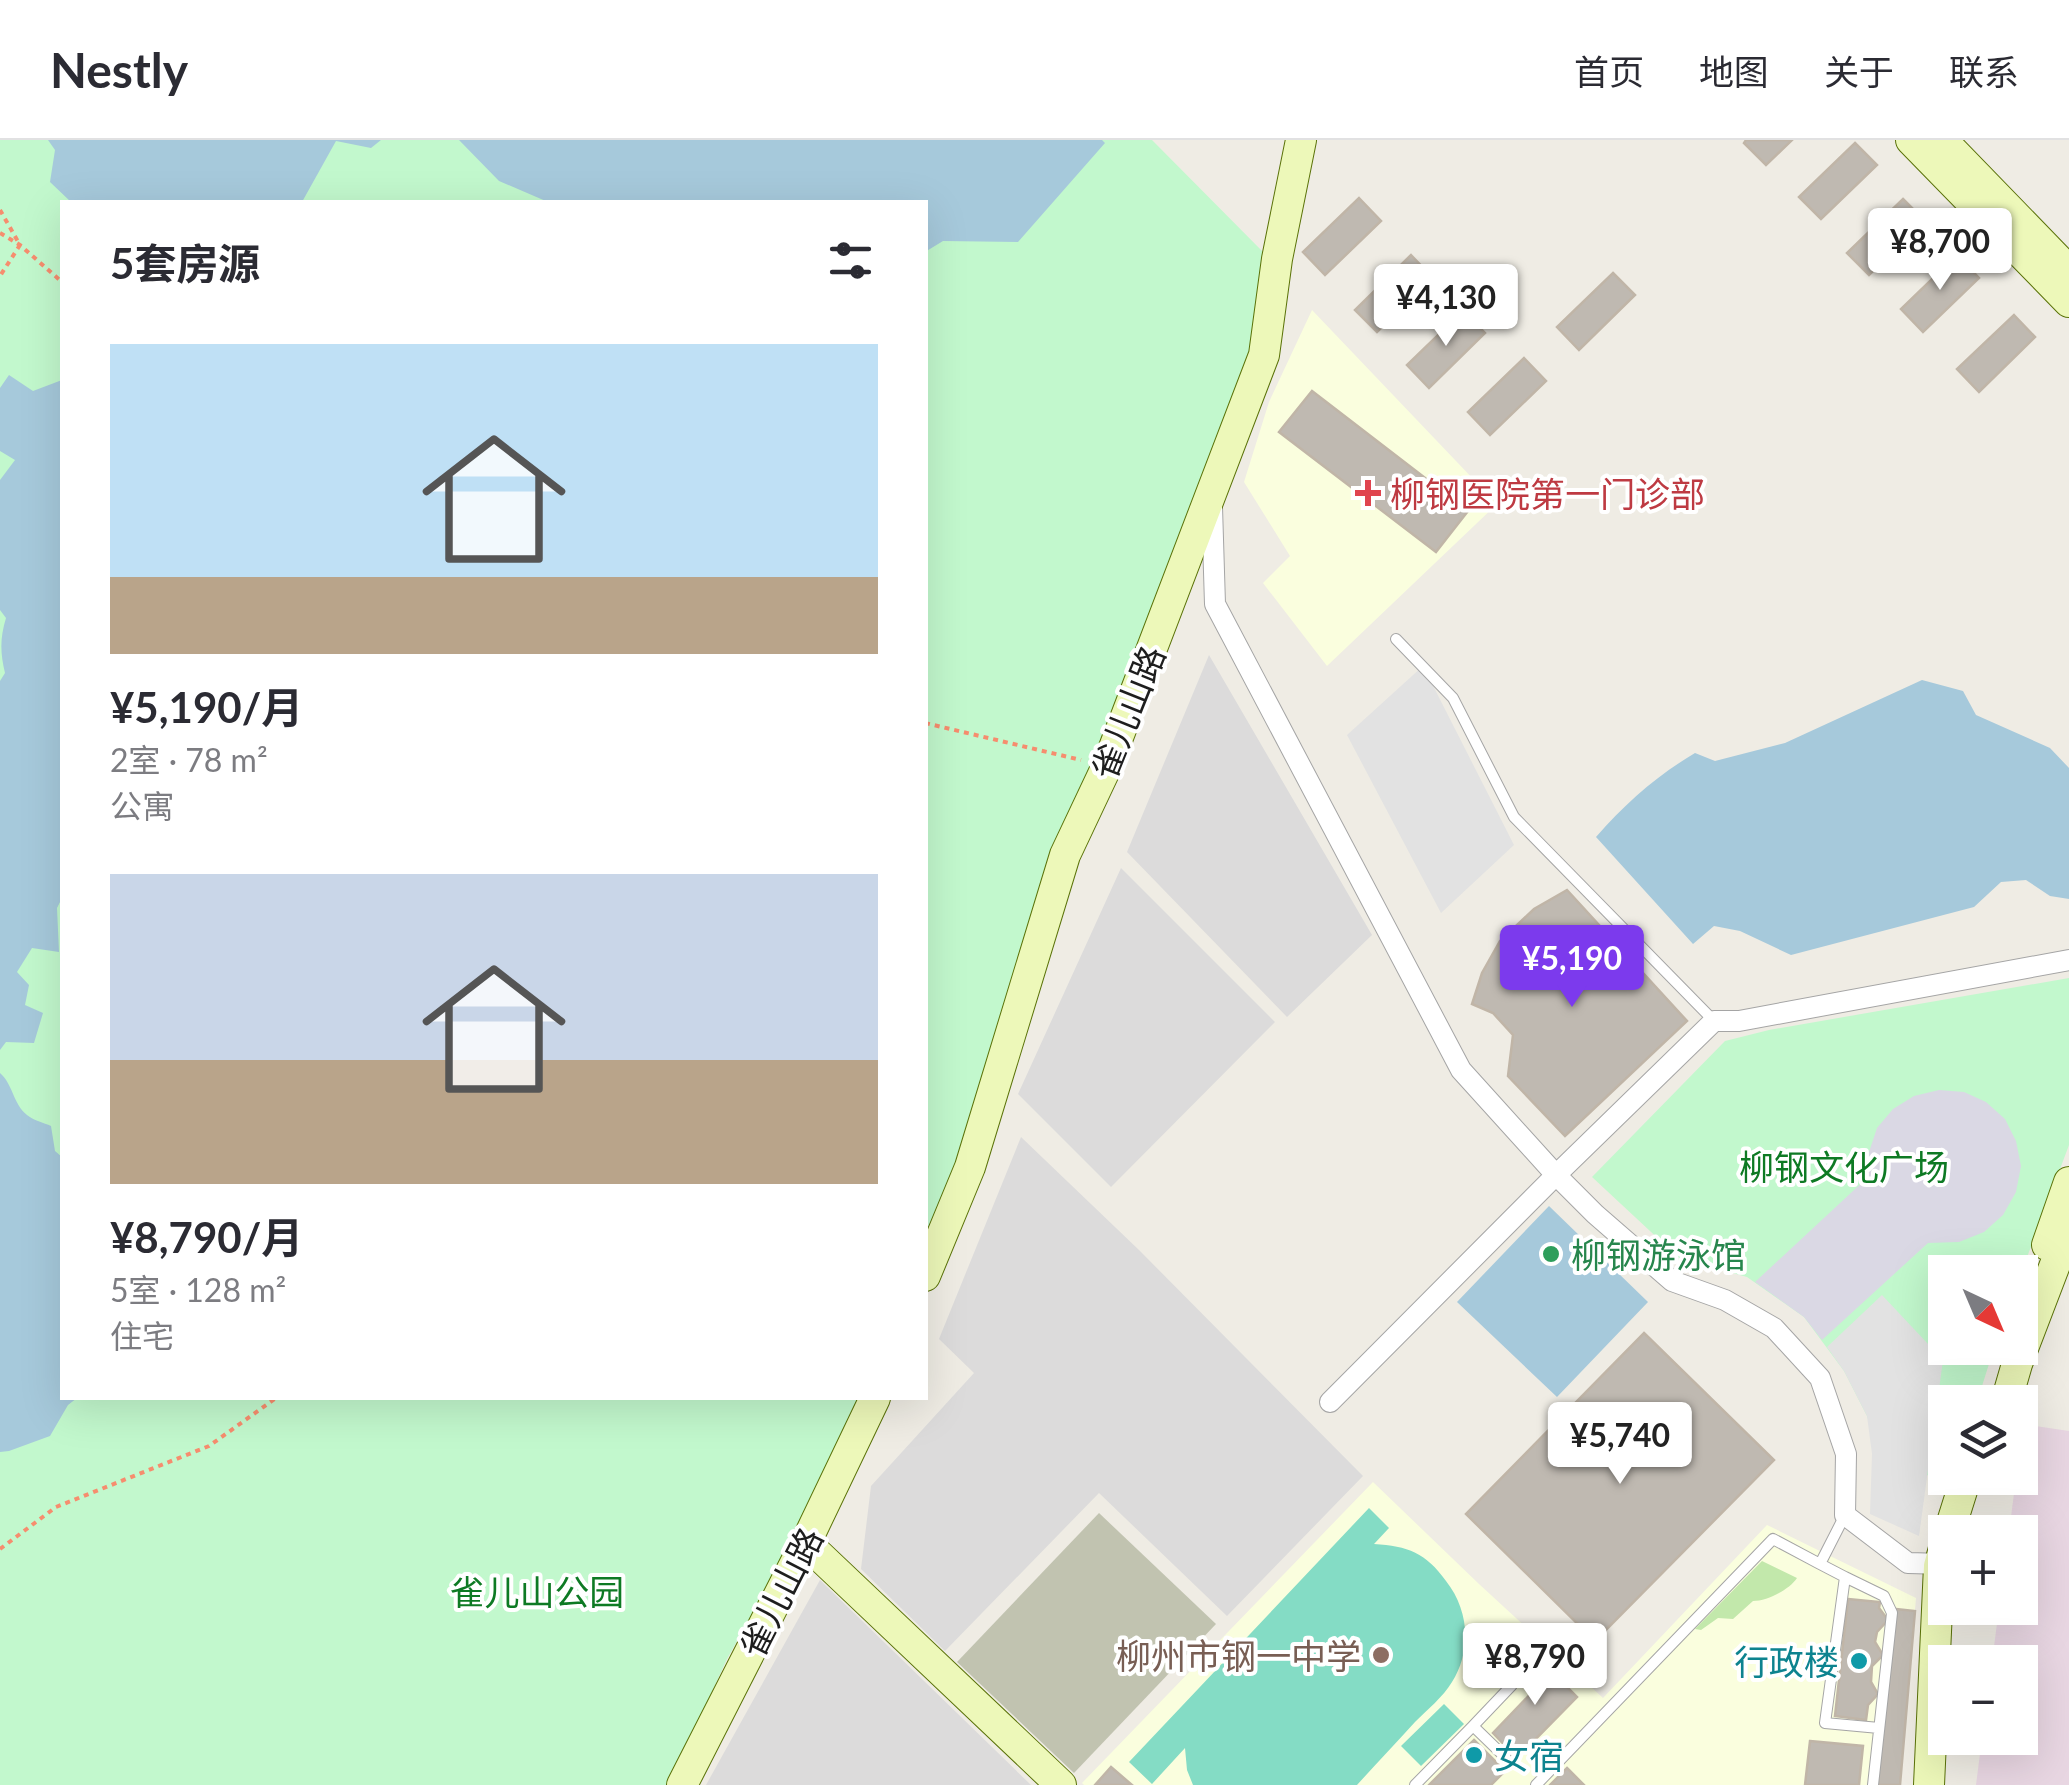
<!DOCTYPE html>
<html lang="zh">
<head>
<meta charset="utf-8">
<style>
  :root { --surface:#fff; --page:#f7f7f7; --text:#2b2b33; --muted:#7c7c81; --line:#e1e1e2; --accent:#7c3aed }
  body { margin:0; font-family:Lato,"Noto Sans SC",sans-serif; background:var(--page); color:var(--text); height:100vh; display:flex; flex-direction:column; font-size:38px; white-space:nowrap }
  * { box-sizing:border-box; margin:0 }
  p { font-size:32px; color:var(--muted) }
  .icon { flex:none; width:55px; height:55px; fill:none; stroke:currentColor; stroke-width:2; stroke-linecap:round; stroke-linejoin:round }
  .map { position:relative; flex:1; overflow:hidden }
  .details { position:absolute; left:60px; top:60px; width:868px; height:1200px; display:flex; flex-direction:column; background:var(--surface); border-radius:0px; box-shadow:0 10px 40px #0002 }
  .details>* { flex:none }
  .needle { width:65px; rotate:136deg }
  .fabs { position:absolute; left:1928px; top:1115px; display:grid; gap:20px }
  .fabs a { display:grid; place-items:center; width:110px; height:110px; border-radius:0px; background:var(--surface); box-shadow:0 10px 40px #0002; font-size:50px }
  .price { position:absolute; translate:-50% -85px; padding:0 22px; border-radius:10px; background:#fff; color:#222; font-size:32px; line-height:65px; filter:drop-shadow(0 2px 5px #0008) }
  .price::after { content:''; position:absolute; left:50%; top:60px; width:30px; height:22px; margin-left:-15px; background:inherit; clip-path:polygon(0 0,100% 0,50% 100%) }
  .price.active { background:var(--accent); color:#fff }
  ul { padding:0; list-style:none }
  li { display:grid; align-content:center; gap:20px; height:530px; padding:0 50px }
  li span { display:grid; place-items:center; height:310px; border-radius:0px; color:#555 }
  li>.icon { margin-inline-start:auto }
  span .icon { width:180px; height:180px; fill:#fffc; stroke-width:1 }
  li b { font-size:42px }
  h2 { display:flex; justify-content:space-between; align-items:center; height:120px; padding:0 50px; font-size:42px }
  header { display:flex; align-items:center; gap:60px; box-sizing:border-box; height:140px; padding:0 50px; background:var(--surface); border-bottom:2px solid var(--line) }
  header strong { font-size:48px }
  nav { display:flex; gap:55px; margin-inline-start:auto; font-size:35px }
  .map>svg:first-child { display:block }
</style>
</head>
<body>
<header>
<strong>Nestly</strong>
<nav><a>首页</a><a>地图</a><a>关于</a><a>联系</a></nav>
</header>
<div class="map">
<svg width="2069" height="1645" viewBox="0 0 2069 1645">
  <rect width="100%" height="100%" fill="#efece4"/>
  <!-- residential -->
  <path fill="#dcdbdb" d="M1209,515L1372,795L1287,877L1127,712Z
    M1121,728L1275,882L1111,1047L1018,954Z
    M1021,997L1139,1110L1363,1336L1227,1476L1099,1353L945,1511L861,1429L871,1346L974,1233L939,1199Z
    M820,1440L1031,1645H706Z"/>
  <!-- industrial -->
  <path fill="#e8d6e2" d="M2022,1284L2069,1291V1645H1976L1982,1598H2020V1522H1992L1999,1468H2020V1392H2009L2016,1338H2020Z"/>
  <!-- education -->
  <path fill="#fafede" d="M1312,170L1497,364L1327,526L1263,443L1290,416L1244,342L1269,262Z
    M1373,1342L1479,1444L1603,1558L1767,1385L1916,1458L1900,1645H1084L1082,1643Z"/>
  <!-- construction -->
  <path fill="#c1c3b0" d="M1099,1373L1216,1484L1074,1633L957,1522Z"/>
  <!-- grass -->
  <path fill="#c2e8ab" d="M1762,1421L1797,1438C1789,1450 1767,1461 1753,1461L1733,1479L1718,1478L1701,1490L1695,1489Z"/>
  <!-- park -->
  <path fill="#c2f8cd" d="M0,0H1152L1270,119L1250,217L925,1114V62H62V1258H860L801,1387L727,1519L669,1645H0Z
    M2069,838V1005L2020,1136V1132H1945V1208H1994L1977,1262H1945V1338H1954L1953,1342L1882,1323L1867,1276L1844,1231L1804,1177L1747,1137L1679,1118L1592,1037L1725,901L1769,890Z"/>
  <!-- pitch -->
  <path fill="#84dcc5" d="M1369,1368L1389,1388L1374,1404C1408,1406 1426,1413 1446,1441C1469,1470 1472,1510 1452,1542C1443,1557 1427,1570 1415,1582C1396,1603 1376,1624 1357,1645H1193L1187,1630L1185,1608L1152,1644L1129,1622Z
    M1444,1564L1464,1584L1421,1626L1401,1606Z"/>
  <!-- parking -->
  <path fill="#e2e2e2" d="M1423,526L1514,705L1441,773L1347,595Z
    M1882,1155L1943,1220L1919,1396L1870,1374L1872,1314L1867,1276L1844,1231L1827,1207Z"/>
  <!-- plaza -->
  <path fill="#dad8e4" d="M1939,950L1964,952L1986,962L2005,979L2016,1001L2021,1026L2016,1052L2003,1075L1984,1092L1959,1102L1928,1103L1822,1200L1804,1177L1755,1142L1868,1037L1869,1012L1877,988L1893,969L1914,956Z"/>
  <!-- water -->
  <path fill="#a6c9db" d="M48,0H381L371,8L336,1L302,62H71L50,42L55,10Z
    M459,0H1102L1105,3L1018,102L943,101L925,112V62H548L499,41Z
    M9,235L33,251L62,240V758L57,768L59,812L32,808L17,832L29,845L25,865L43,873L34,903L6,902L0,910V541L5,533C0,512 0,498 6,478L0,470V340L15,320L0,311V248Z
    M1922,540L1963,551L1976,575L2050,608L2069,628V759L2050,756L2026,740L2001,742L1974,767L1791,815L1740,791L1714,786L1693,804L1596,697C1627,662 1655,637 1695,613L1715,621L1785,603Z
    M0,933C13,944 13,964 27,975C33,980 44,983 51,986L55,1011L62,1017V1258H77L68,1265L50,1296L9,1311L0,1312Z
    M1549,1066L1648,1162L1557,1257L1457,1162Z"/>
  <!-- building -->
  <path fill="#bfb9b1" stroke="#c0b5a7" stroke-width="2.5" d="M1746,0H1792L1766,25L1744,3Z
    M1855,3L1877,25L1821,79L1799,57Z
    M1359,58L1381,81L1325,135L1303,112Z
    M1903,59L1925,81L1869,135L1847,113Z
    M1411,115L1433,138L1377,192L1355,170Z
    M1957,115L1979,138L1923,192L1901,169Z
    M1613,133L1635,155L1579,210L1557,187Z
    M1463,171L1485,193L1429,248L1407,225Z
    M2014,175L2035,197L1979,252L1957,229Z
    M1524,218L1546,241L1490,295L1468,272Z
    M1312,251L1468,371L1436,412L1279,292Z
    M1567,750L1687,881L1565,996L1508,936L1513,895L1493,873L1472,864L1482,833L1500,801L1534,769Z
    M1644,1193L1774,1320L1595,1501L1466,1374Z
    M1848,1459L1880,1462L1879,1468L1888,1480L1877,1492L1875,1502L1883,1515L1872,1526L1871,1542L1878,1554L1868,1565L1866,1580L1835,1576Z
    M1896,1469L1915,1471L1900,1645H1877Z
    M1530,1510L1577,1557L1517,1618L1493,1593L1540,1544L1518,1522Z
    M1474,1600L1505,1631L1491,1645H1429Z
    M1810,1601L1863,1606L1859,1645H1805Z
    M1111,1627L1132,1645H1095Z
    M1567,1628L1584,1645H1550Z"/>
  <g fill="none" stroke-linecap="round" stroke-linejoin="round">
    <defs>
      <path id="lane" d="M1396,499L1453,558L1514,677L1714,881
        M1845,1375L1820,1424L1845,1437L1825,1583L1879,1588
        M1845,1437L1884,1456L1892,1473L1873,1645
        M1473,1586L1512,1545
        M1415,1645L1473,1586L1506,1618
        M1536,1645L1773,1399L1820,1424"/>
      <path id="street" d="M1212,367L1215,464L1461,930L1556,1035L1595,1074L1672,1141L1725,1160L1774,1188L1820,1238L1846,1314L1845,1375L1908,1423L1945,1424
        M1330,1262L1556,1035L1714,881H1739L2069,820"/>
      <path id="secondary" d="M1911,0L2069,162
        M1942,0L2069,131
        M2047,1105L2069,1042
        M925,1136L970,1027L1065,715L1107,626L1264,215L1277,119L1301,0
        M2006,1262L2017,1224L2069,1088
        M1949,1392L1966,1338
        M805,1402L1061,1645
        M682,1645L809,1396L875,1258
        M1929,1645L1939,1426L1945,1405"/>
    </defs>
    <!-- lane casing -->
    <use href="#lane" stroke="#a5a5a5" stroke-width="12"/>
    <!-- street casing -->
    <use href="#street" stroke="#a5a5a5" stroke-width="22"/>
    <!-- secondary casing -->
    <use href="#secondary" stroke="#5a7208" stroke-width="32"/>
    <!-- path -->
    <path stroke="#f68d6e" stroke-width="4" stroke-dasharray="5 5" stroke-linecap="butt" d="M0,70L20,105L0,136
      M0,93L20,105L62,142
      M925,583L1081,620
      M62,901V907
      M0,1409L56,1367L209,1306L276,1258"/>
    <!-- lane -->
    <use href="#lane" stroke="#fff" stroke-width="10"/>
    <!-- street -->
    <use href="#street" stroke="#fff" stroke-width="20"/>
    <!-- secondary -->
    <use href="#secondary" stroke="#edf8b9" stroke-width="30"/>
  </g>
  <!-- markers -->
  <path fill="#e0444e" stroke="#fff" stroke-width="4" d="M1363 338h10v10h10v10h-10v10h-10v-10h-10v-10h10z"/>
  <circle fill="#2e9e5b" stroke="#fff" stroke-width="4" cx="1551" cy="1114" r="10"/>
  <circle fill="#8d6e63" stroke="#fff" stroke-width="4" cx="1381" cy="1515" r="10"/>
  <g fill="#0f9aa8" stroke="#fff" stroke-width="4">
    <circle cx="1859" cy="1521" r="10"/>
    <circle cx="1474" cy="1615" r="10"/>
  </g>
  <g text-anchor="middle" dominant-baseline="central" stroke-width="8" stroke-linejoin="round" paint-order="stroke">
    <!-- health labels -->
    <g font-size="35" fill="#be3a42" stroke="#fff" text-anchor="start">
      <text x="1390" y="353">柳钢医院第一门诊部</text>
    </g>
    <!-- street labels -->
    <g font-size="35" fill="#1e1e1e" stroke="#fff">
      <text transform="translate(1127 572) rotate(-68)">雀儿山路</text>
      <text transform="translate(780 1452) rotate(-63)">雀儿山路</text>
    </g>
    <!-- park labels -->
    <g font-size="35" fill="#0e7a24" stroke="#fff">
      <text x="1844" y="1026">柳钢文化广场</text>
      <text x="537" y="1451">雀儿山公园</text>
    </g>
    <!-- leisure labels -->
    <g font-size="35" fill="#27864d" stroke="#fff" text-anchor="start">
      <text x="1571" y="1114">柳钢游泳馆</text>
    </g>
    <!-- education labels -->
    <g font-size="35" fill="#785e54" stroke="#fff" text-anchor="end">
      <text x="1361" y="1515">柳州市钢一中学</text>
    </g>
    <!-- culture labels -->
    <g font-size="35" fill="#0d838f" stroke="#fff" text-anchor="end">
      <text x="1839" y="1521">行政楼</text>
      <text x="1494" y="1615" text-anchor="start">女宿</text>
    </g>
  </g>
</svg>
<div class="fabs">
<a><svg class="needle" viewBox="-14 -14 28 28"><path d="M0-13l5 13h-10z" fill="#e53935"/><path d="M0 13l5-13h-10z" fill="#7c7c81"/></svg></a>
<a><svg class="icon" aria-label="layers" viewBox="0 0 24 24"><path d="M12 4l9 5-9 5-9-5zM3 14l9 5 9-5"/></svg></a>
<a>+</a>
<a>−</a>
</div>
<b class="price" style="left:1940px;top:153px">¥8,700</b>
<b class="price" style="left:1446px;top:209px">¥4,130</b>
<b class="price active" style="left:1572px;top:870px">¥5,190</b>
<b class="price" style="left:1620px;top:1347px">¥5,740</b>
<b class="price" style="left:1535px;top:1568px">¥8,790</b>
<section class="details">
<h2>5套房源<svg class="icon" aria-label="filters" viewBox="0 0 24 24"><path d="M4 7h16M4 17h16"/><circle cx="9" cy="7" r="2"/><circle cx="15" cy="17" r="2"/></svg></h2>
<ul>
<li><span style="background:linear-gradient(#bfe0f5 75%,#b9a48a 0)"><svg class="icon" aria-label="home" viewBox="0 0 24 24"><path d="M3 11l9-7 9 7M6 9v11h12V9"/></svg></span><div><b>¥5,190/月</b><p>2室 · 78 m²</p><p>公寓</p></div></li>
<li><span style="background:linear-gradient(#c9d6e8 60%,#b9a48a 0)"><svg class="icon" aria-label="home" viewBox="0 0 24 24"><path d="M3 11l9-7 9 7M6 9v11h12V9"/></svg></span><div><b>¥8,790/月</b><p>5室 · 128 m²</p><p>住宅</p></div></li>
</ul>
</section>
</div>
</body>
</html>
